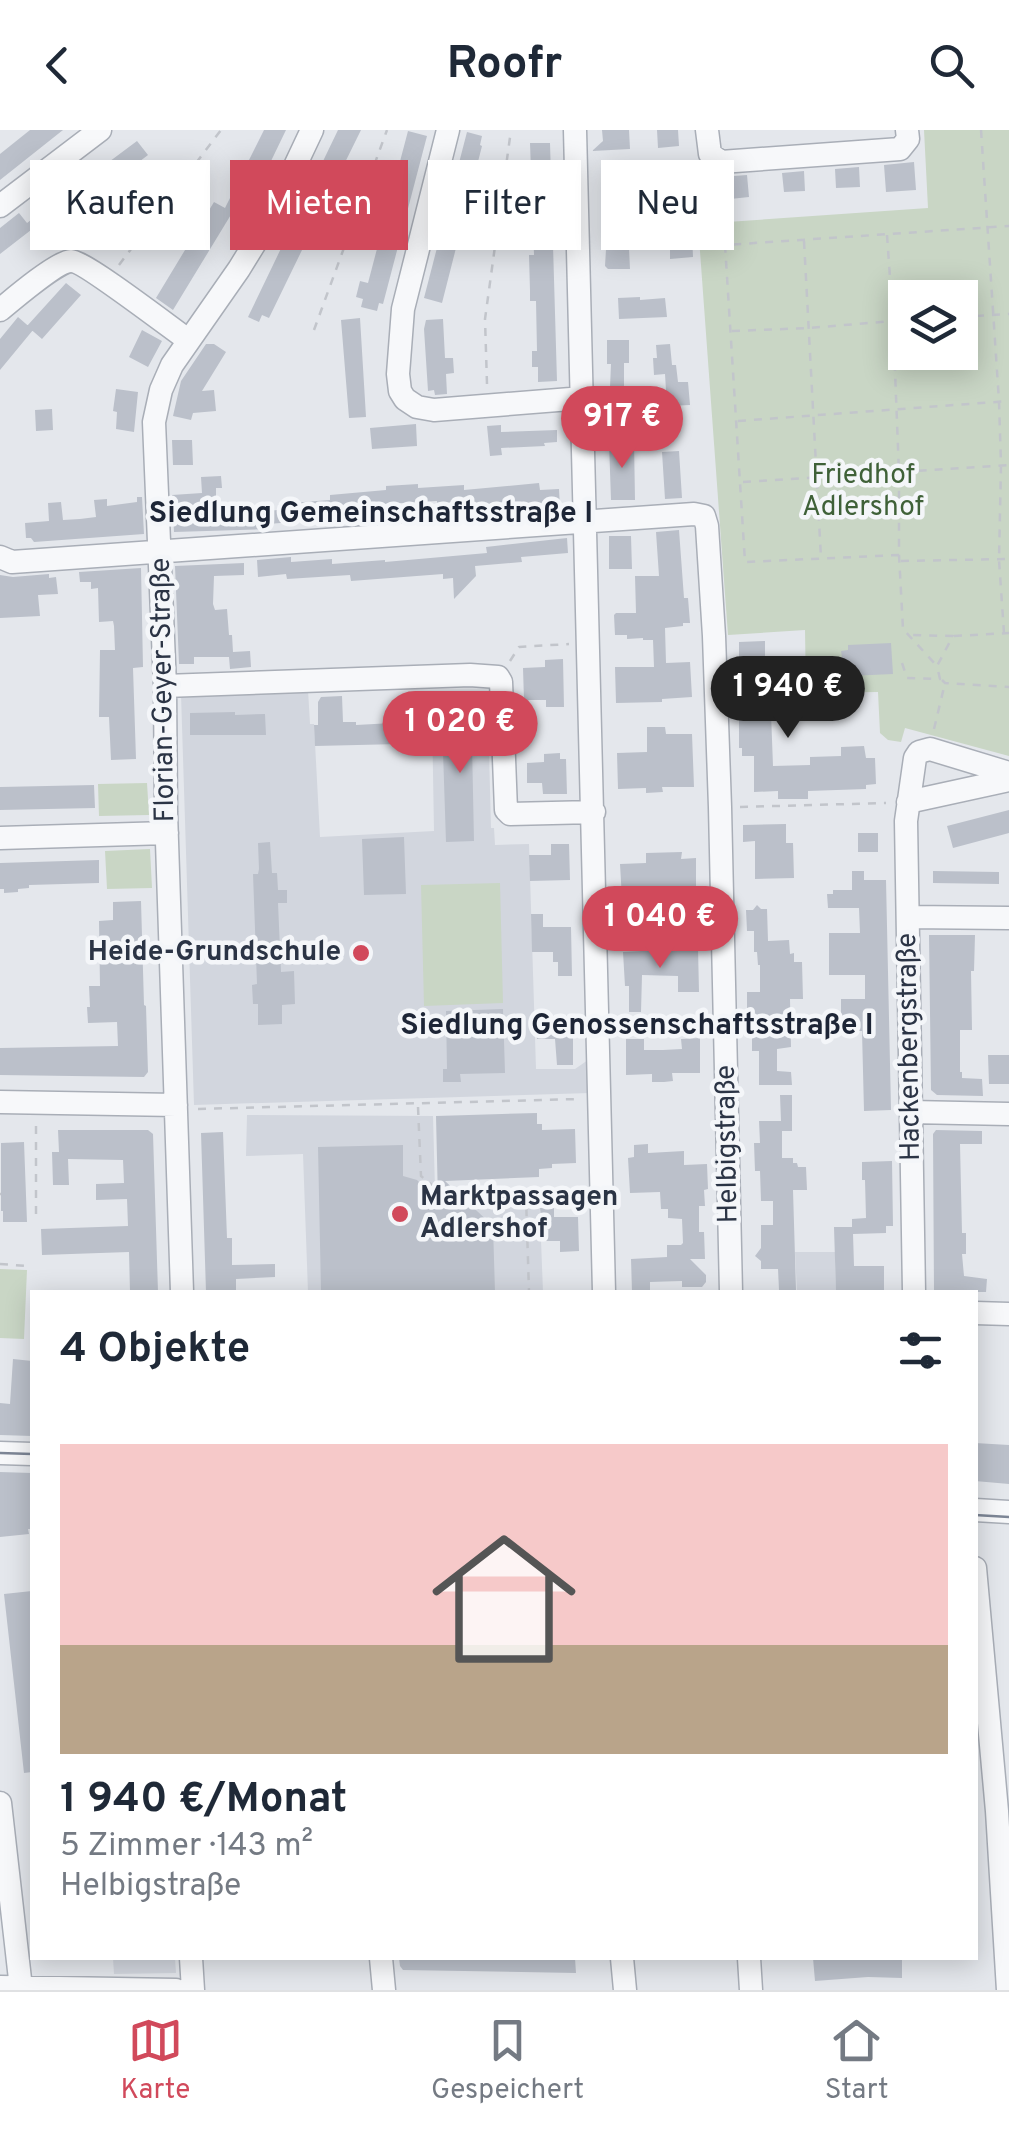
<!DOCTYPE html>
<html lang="de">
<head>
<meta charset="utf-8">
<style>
  :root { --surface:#fff; --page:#f6f6f7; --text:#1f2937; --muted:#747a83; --line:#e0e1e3; --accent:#d1495b }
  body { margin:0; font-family:Overpass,sans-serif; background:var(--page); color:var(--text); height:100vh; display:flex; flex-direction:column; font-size:38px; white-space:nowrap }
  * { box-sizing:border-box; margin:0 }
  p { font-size:32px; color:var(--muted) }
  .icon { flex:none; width:55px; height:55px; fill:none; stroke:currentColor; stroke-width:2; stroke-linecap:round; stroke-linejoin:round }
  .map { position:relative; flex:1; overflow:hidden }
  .sheet { position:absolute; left:30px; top:1160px; width:948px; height:670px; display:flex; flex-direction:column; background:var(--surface); border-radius:0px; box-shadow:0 5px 25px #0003 }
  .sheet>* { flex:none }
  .hud { position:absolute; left:30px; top:30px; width:950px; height:90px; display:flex; gap:20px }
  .fabs { position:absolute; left:888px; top:150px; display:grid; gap:20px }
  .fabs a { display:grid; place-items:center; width:90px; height:90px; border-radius:0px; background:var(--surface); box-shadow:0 5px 25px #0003; font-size:50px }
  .price { position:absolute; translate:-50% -85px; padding:0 22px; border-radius:35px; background:var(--accent); color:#fff; font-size:32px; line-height:65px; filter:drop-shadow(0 2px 5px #0008) }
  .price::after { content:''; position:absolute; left:50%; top:60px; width:30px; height:22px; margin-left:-15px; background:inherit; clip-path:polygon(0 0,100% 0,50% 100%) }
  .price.current { background:#222; color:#fff }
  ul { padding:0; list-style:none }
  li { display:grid; align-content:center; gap:20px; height:530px; padding:0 30px }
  li span { display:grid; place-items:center; height:310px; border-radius:0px; color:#555 }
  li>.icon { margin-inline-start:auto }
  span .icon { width:180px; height:180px; fill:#fffc; stroke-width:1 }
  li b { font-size:42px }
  h2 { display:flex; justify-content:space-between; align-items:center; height:120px; padding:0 30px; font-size:42px }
  .tag { padding:0 35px; border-radius:0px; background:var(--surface); box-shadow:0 5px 25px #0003; font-size:35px; line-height:90px }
  .tag.current { background:var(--accent); color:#fff }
  header { display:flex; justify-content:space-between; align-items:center; height:130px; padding:0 30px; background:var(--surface); font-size:45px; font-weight:700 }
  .dock { display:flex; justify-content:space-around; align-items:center; height:140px; border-top:2px solid var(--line); background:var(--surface); font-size:28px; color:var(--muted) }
  .dock a { display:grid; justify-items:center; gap:5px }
  .dock .current { color:var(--accent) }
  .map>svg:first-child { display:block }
</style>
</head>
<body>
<header><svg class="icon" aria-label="back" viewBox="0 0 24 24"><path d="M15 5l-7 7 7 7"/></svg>Roofr<svg class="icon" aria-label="search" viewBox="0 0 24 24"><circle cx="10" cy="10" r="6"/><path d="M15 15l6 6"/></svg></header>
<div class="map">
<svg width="1009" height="1860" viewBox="0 0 1009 1860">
  <rect width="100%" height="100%" fill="#e4e7ec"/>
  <!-- built -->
  <path fill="#d2d6de" d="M308,560L310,594H314L320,707L434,701L432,585L488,583L491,698H494L495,715L529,714L536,939H575L588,930L590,963L194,975L181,564Z
    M247,985L433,986L435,1060L539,1058L543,1162H308L303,1024L246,1026Z
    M795,1122H835L836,1162H797Z
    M113,1828H175L176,1843L114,1844Z"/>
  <!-- green -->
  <path fill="#c9d6c5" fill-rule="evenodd" d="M924,0H1009V626L905,598L901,612L888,610L880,603L878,562L806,563L805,500L728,505L698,94L928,78ZM905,168H960V222H905Z
    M147,653L149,685L99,686L98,654Z
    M150,719L152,758L107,759L105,721Z
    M500,753L503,873L424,876L421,755Z
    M0,1139L27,1140L24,1209L0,1208Z"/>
  <!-- building -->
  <path fill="#bbc0ca" d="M30,0H63L0,50V24Z
    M264,0H286L243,89L232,83L173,180L156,168L214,72L225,78Z
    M338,0H361L324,75L346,86L341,95L319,85L269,188L262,185L259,192L248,187Z
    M602,0H629L630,19L592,21L603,11Z
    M657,0H678L679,16L658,18Z
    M408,1L427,6L383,174L379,173L377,181L361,177L363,169L356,167L360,151L368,153Z
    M467,2L482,6L480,15L482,16L442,173L424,168Z
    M137,11L148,25L38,109L31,100L0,124V98L19,83L27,93Z
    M530,13H550L557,251L538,252V237H532V221H537L536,171H530V161L529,125H534Z
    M914,32L916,60L886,62L884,35Z
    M859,37L860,57L836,58L835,39Z
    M804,41L805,61L784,62L782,43Z
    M747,45L749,67L721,70L720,47Z
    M685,48L686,67H679V70L659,69V50Z
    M629,52L630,73L606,74L605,53Z
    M692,104L693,127L670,129V106Z
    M629,118L630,139H608L605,136L606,119Z
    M66,153L81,165L42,209L27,196Z
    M640,167V170L665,168L667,187L619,189L618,168Z
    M18,187L33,200L0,240V209Z
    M360,188L366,287L349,288L341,190Z
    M443,189L445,228H453L454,243L446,244L447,264L435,265L434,260L428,261L424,199L426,190Z
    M142,200L162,211L148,237L129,227Z
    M607,210H629V233H624V257H632V280L609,281L611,234H607Z
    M206,214H214L226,222L202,261L214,260L216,281L193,283L191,290L173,286L181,251Z
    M670,214L672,235H676L678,252H688L690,275L667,276L665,244L654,245L653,228H657L656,215Z
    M116,259L138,262L134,302L116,299L117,282L113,281Z
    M52,279L53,300L36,301L35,280Z
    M416,294L417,316L372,319L370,298Z
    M501,295V302L557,300V312L544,313L545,316L501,318L502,325L490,326L487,296Z
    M172,310H192L193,335H173Z
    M634,311L635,370H611L609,312Z
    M679,321L682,368L665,369L662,322Z
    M221,346L222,358H216V385L278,380V374L330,370V365L386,360V356L418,354V358L464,355V360L539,353L540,360L559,359L560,378L530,380V374L480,377V373L437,375V371L367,375V381L317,385V390L268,394V399L174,402L172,365L202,363L201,347Z
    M137,367H142L144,404L34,412L31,408H26L25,393L49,391L48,373L61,372L63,390L80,389L96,387L94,370L107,369V376L137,372Z
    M679,400L684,468H688L690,493H683V496L665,498L666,533L690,532L692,567L662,569V572L616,573L615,537H654L653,510H643V508L627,509V505H615L614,485L616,483H636L635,446H659L656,402Z
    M609,406H631L632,439H609Z
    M567,408L568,423L521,427L522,432L475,436L476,446L454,469L453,448L443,449V444L351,451L350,445L287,449L286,444L258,447L257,430L291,427V432L332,429V434L385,430V432L487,423L486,417Z
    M244,433V445L214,446L213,474L215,480L227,479L229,505H232L233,522L250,521L251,537L230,539L229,527H194V534H179L175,436Z
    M141,438L143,537L133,538L136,629L111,630L109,587H99L100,520H115L114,496L113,491L99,492L98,458L91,459V452H80L79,442Z
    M49,444V448L56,447L58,464L38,465L40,486L0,488V445L13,447Z
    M765,511V530H769L773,636L810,635V627L841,626V617L864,616L866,628H875L876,654L866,655V659L808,661V669H778V661L754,662V626H742V618H739V512Z
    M891,513L893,544L828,547L829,563H810V549H800V528L842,527L841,521L848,520V515Z
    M563,529L564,577H546V570H524L523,538L545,537V530Z
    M342,566L343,592H356V595L411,592L412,618H400V614L315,616L314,595H318V572L321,567Z
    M235,582V585L265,584L266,605H190V583Z
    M487,590L488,614H472L474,711L446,712L442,591Z
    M647,597H665L666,604H692L694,657H662L663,662L646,663V658L618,659L617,623L647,622Z
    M560,623V629H566L567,664H543L542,653H527V633L544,632V624Z
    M94,655L95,678L0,680V657Z
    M1009,680V703L953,718L947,696Z
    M786,694V713H793L794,748L755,749V711L743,712V695Z
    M858,703H878V722H858Z
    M404,707L406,764L364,765L362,709Z
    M270,712L272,743H277L278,760H287V773H278L281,842L294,841L295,874L282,875V894L258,895V874H253L252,855L257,854L253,744H258L259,739L258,713Z
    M551,714H569L570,750L530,751L529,725H551Z
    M682,722L681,729L696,728V764L640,767V772H628V768L622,769L620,734L646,733V723Z
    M99,730V753L29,755V758L18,759V762L4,763V759H0V733Z
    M852,741H864V750H886L891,980L864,981L862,901H841V869H865V845H829V803H860L859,778H828L827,764H833V760H852Z
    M933,741L999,742V754L933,753Z
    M141,771L144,875L146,876L148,942L144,947L0,945V918L118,916L117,892L88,893L87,877H90L89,856H100L99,791L113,790V772Z
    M757,775L761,779H767L768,811L789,810L790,824L794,823V832H802L803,869H790L791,917L777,919V941L791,942L792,955H759V921H752V883L747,882V862H760V835H758L757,822H754V801H747L746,780H753Z
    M531,784H543V797H571L572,846H558V832H553V822H532Z
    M929,805H975L974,841H971L972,900H960V942H962V948L982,949L983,966L937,965L931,960Z
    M698,818L699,862H678V846L642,845L641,882H629V856H625L623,822Z
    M503,879L505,943L460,944L461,952H443V939H447L446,881Z
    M573,885V935H557L555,909H537L535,886Z
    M700,908V943H672L673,951L664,952H652V944L626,945V909H644V920H663L682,919L681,909Z
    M988,925H1009V954H989Z
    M780,965H792V1001H782V1028H793V1033H797L798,1037H806L807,1060H793L796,1160H779L778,1139H761V1131L755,1126L761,1118V1095H773V1071H761L760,1041H755L754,1013H760L759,991H781Z
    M537,983V994H542V1000L575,999L576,1033L552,1034V1038L539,1039V1047L445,1051L493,1096L495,1162H321L318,1017L403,1015V1046L417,1050L438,1071L436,986Z
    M58,1000H148L153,1004L158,1162H130L129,1122L42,1125L41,1099L128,1096L127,1069L96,1070V1054L124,1053L123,1030L68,1029L69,1055H53L52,1022H59Z
    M936,1000L982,1001V1014H960L962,1103H966V1124H962L964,1146L987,1149L986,1162H934L933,1004Z
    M223,1002L227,1108H232V1135L275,1134V1147L236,1149V1160H233V1162H206L201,1003Z
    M24,1012L27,1092H3V1081H1V1013Z
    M648,1014V1023L684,1021V1035L707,1034L708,1059L704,1060L705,1076H699V1102H704L705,1129H690L706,1145V1152L702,1157H682V1151L650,1152V1162H632L631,1129L667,1127V1115H681L683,1113L682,1089L668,1088V1079H661L660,1062L630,1063L628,1028L634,1027V1015Z
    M892,1031L893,1096H886V1103L853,1104L854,1136H884V1162H836L834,1097H852V1089L866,1088L865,1050H862V1032Z
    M540,1078H554V1087H578L579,1121L560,1122V1111H545L543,1109Z
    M13,1229L32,1231V1306L0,1305V1273L10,1274Z
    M975,1313L1009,1315V1354L975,1351Z
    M0,1342L32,1343V1399H28L29,1404L0,1407Z
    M32,1461V1642L24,1643L4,1464Z
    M399,1828H575L576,1843L403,1840L400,1836Z
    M813,1828H902V1848L868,1847L815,1851Z"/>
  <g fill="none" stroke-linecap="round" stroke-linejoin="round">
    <defs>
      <path id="minor" d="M448,0L403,179L398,244L400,261L405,269L417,277L434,280L583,268
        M575,0L604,1162
        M707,0L710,24L721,32L900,19L908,9L907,0
        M0,76L100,0
        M0,180C12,170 58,131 71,131C84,131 171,198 188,210
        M0,427L12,432L694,384L704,386L707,396L714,506L720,677L731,1162
        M165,556L470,545L498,547L501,552L506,680L510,684L594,682
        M908,672L1009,650
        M0,708L167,703
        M908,787L1009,788
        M0,972L176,975
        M911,982L1009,984
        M182,1162L166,682L165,556L154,292L161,260L172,235L239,139L271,87L312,0
        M914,1162L906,691L915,628L919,622L930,619L1009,643
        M975,1183L1009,1184
        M0,1323L32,1324
        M975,1380L1009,1382
        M975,1438L997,1681L1008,1860
        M0,1673L21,1858
        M191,1828L193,1860
        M381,1828L384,1860
        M622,1828L625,1860
        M749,1828L751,1860
        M0,1857L176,1860"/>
    </defs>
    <!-- minor casing -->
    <use href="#minor" stroke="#a9aeb7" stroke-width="25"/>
    <!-- path -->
    <path stroke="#c2c5cb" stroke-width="2.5" stroke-dasharray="8 8" stroke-linecap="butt" d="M981,0L999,271L1001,335L999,430L1004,503
      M887,105L893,190L899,343V425L903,499L937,536
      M804,111L821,428
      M119,135L221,0
      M960,187L1009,184
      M314,200L387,0
      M732,201L809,198L905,190
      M487,254L485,189L511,0
      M738,291L1009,271
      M743,352L1009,335
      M899,425L745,432L725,115L1009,96
      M901,431L1009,429
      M954,506L1009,503
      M510,531L519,517L569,514
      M902,533L907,548L940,549L937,536L953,506L909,505
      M942,550L945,553L1009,557
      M934,599L945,553
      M740,677L886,673
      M418,977L421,1046L439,1061L508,1060L526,1067L529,1162
      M198,979L580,969
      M0,1064H1
      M36,1084V993
      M0,1134L26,1136"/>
    <!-- minor -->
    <use href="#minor" stroke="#f7f8fa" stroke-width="22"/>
    <!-- tram -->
    <path stroke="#7d8696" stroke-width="2.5" d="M0,1323L32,1324
      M975,1385L1009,1387"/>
  </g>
  <!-- markers -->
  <g fill="#d1495b" stroke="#f4f6f9" stroke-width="4">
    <circle cx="361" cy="823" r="10"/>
    <circle cx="400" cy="1084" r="10"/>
  </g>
  <g text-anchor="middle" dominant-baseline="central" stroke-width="9" stroke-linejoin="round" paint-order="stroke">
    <!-- park labels -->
    <g font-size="28" fill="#3f6138" stroke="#f4f6f9">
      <text x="863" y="346">Friedhof<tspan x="863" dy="32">Adlershof</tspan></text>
    </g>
    <!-- street labels -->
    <g font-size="28" fill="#2b3445" stroke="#f4f6f9">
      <text transform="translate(164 560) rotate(-91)">Florian-Geyer-Straße</text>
      <text transform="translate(910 917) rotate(-91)">Hackenbergstraße</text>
      <text transform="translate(728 1014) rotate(-91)">Helbigstraße</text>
    </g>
    <!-- poi labels -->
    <g font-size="28" font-weight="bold" fill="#2b3445" stroke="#f4f6f9" text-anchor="end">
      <text x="341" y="823">Heide-Grundschule</text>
      <text x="420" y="1068" text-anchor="start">Marktpassagen<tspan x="420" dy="32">Adlershof</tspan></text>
    </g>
    <!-- neighbourhood labels -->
    <g font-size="30" font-weight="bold" fill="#1d2536" stroke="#f4f6f9">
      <text x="371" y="384">Siedlung Gemeinschaftsstraße I</text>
      <text x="637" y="896">Siedlung Genossenschaftsstraße I</text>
    </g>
  </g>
</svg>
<div class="fabs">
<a><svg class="icon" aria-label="layers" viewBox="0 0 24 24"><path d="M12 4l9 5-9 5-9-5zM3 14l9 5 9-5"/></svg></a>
</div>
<b class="price" style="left:622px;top:341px">917 €</b>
<b class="price current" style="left:788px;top:611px">1 940 €</b>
<b class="price" style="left:460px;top:646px">1 020 €</b>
<b class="price" style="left:660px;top:841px">1 040 €</b>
<div class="hud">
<a class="tag">Kaufen</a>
<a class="tag current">Mieten</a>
<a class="tag">Filter</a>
<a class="tag">Neu</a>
</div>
<section class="sheet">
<h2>4 Objekte<svg class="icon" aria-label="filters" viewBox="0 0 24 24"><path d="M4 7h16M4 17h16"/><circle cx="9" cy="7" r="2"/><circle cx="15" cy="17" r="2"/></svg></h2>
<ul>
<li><span style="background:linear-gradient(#f6c9c9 65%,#b9a48a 0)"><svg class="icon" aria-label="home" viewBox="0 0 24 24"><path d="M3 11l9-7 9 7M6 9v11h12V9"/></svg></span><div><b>1 940 €/Monat</b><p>5 Zimmer · 143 m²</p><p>Helbigstraße</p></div></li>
</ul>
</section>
</div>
<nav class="dock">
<a class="current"><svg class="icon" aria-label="map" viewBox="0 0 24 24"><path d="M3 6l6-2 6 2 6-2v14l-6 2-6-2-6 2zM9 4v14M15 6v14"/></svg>Karte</a>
<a><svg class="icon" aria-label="saved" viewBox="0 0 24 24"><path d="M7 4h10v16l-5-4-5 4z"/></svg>Gespeichert</a>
<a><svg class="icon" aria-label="home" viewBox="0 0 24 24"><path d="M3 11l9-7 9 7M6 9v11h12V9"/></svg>Start</a>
</nav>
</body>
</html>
